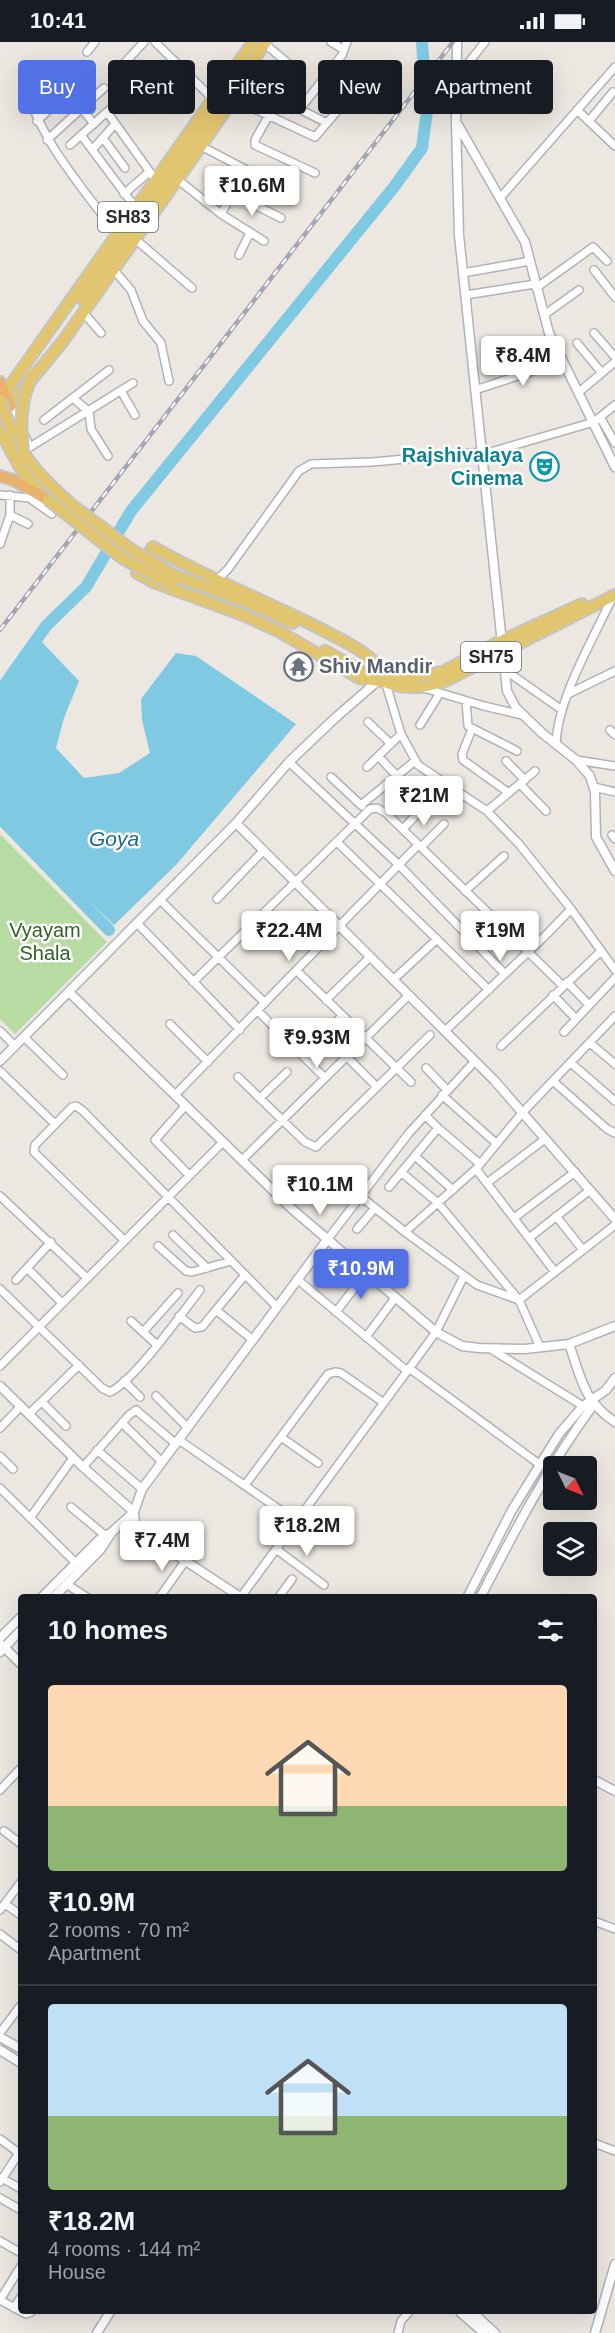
<!DOCTYPE html>
<html lang="en">
<head>
<meta charset="utf-8">
<style>
  :root { --surface:#171b24; --page:#242831; --text:#f1f3f6; --muted:#9ea1a6; --line:#363941; --accent:#5271e7 }
  body { margin:0; font-family:Helvetica,sans-serif; background:var(--page); color:var(--text); height:100vh; display:flex; flex-direction:column; font-size:22px; white-space:nowrap }
  * { box-sizing:border-box; margin:0 }
  p { font-size:20px; color:var(--muted) }
  .icon { flex:none; width:33px; height:33px; fill:none; stroke:currentColor; stroke-width:2; stroke-linecap:round; stroke-linejoin:round }
  .map { position:relative; flex:1; overflow:hidden }
  .side { position:absolute; left:18px; top:1552px; width:579px; height:720px; display:flex; flex-direction:column; background:var(--surface); border-radius:6px; box-shadow:0 6px 24px #0002 }
  .side>* { flex:none }
  .top-card { position:absolute; left:18px; top:18px; width:579px; height:54px; display:flex; gap:12px }
  .needle { width:39px; rotate:133deg }
  .fabs { position:absolute; left:543px; top:1414px; display:grid; gap:12px }
  .fabs a { display:grid; place-items:center; width:54px; height:54px; border-radius:6px; background:var(--surface); box-shadow:0 6px 24px #0002; font-size:30px }
  .price { position:absolute; translate:-50% -51px; padding:0 14px; border-radius:6px; background:#fff; color:#222; font-size:20px; line-height:39px; filter:drop-shadow(0 2px 3px #0008) }
  .price::after { content:''; position:absolute; left:50%; top:36px; width:18px; height:14px; margin-left:-9px; background:inherit; clip-path:polygon(0 0,100% 0,50% 100%) }
  .price.active { background:var(--accent); color:#fff }
  ul { padding:0; list-style:none }
  li { display:grid; align-content:center; gap:12px; height:318px; padding:0 30px }
  li+li { border-top:2px solid var(--line) }
  li span { display:grid; place-items:center; height:186px; border-radius:6px; color:#555 }
  li>.icon { margin-inline-start:auto }
  span .icon { width:108px; height:108px; fill:#fffc; stroke-width:1 }
  li b { font-size:26px }
  h2 { display:flex; justify-content:space-between; align-items:center; height:72px; padding:0 30px; font-size:26px }
  .pill { padding:0 21px; border-radius:6px; background:var(--surface); box-shadow:0 6px 24px #0002; font-size:21px; line-height:54px }
  .pill.active { background:var(--accent); color:#fff }
  .status { display:flex; justify-content:space-between; align-items:center; height:42px; padding:0 30px; background:var(--surface); direction:ltr }
  .status svg { height:16px; fill:currentColor }
  .map>svg:first-child { display:block }
</style>
</head>
<body>
<div class="status"><b>10:41</b><svg viewBox="0 0 49 12"><path d="M0 12V9h3v3zM5 12V6h3v6zM10 12V3h3v9zM15 12V0h3v12zM26 1h20v11H26zM47 4h2v5h-2z"/></svg></div>
<div class="map">
<svg width="615" height="2291" viewBox="0 0 615 2291">
  <rect width="100%" height="100%" fill="#ece7e0"/>
  <!-- green -->
  <path fill="#b7dca3" d="M0,792L107,900L15,992L0,977Z"/>
  <!-- water -->
  <path fill="#7fcae2" d="M39,597L79,639L64,676L56,706L84,736L119,731L150,711L142,678L141,657L176,611L196,614L296,682L176,823L114,883L0,773V645Z"/>
  <g fill="none" stroke-linecap="round" stroke-linejoin="round">
    <!-- river -->
    <path stroke="#7fcae2" stroke-width="12" d="M0,649L46,584L86,545L131,469L394,145L422,106L427,69L422,0
      M0,776L109,888"/>
    <defs>
      <path id="minor" d="M155,0L213,57
        M331,0L344,8
        M265,2L289,22V26L269,52
        M87,10L95,0
        M118,28L144,0
        M457,35L485,0
        M23,36C39,98 79,141 116,191
        M240,37L327,81
        M233,57L315,95L369,32
        M30,62L68,24
        M82,67L94,82
        M300,67L342,13L347,0
        M577,68L615,104
        M107,70L155,137
        M269,73L255,98V103L315,131
        M37,79L76,42
        M589,79L613,50
        M81,93L135,165
        M103,96L125,126
        M47,98L104,46
        M70,103L118,60
        M201,104L281,146
        M92,108L115,82
        M177,137L221,172L264,199
        M124,152L149,130
        M233,152L281,176
        M500,156L615,25
        M221,172L246,128
        M134,196L192,246
        M239,213L250,191
        M113,227L131,248L143,279L161,301L169,339
        M594,228L615,255
        M463,231L530,219
        M536,246L593,205L607,219
        M466,253L535,242
        M83,270L101,291
        M544,273L579,248
        M594,291L615,315
        M577,301L602,331
        M475,348L563,319
        M121,349L135,373
        M579,350L615,320
        M73,356L88,369
        M10,364L30,405L133,341
        M89,368L91,387L108,414
        M600,375L615,401
        M44,378L109,328
        M0,453L29,456L52,472
        M10,453V473L28,482
        M0,502L10,473
        M218,537L228,527L299,429L311,422L372,420L494,409L594,380L615,363
        M505,628L562,668
        M386,642L401,692L418,723L487,769L519,802L571,867L615,928
        M424,646L484,664L522,673
        M568,652L615,629
        M466,659L468,684L517,709
        M368,680L391,702
        M420,683L440,651
        M472,687L462,712L463,718L509,751
        M610,688L615,693
        M556,702C558,655 593,598 613,554
        M378,714L397,734
        M576,718L615,724
        M506,719L525,738
        M289,720L399,823L505,932
        M367,725L401,692
        M331,735L362,764
        M520,742L546,769
        M385,743L416,773
        M594,745L615,750
        M361,763L415,719
        M487,769L535,729
        M403,787L429,759
        M612,793L615,797
        M337,800L489,948
        M421,805L444,782
        M465,849L504,814
        M217,857L263,809
        M160,858L265,961
        M137,881L240,988
        M297,929L411,1040
        M393,938L437,897
        M193,940L370,767L377,766L386,771L563,944
        M567,940L589,963
        M553,953L576,977
        M326,958L370,915
        M258,969L325,1036
        M615,974L522,1071L476,1127L405,1190L477,1243L519,1258L615,1183
        M170,982L208,1020
        M0,989L15,1004
        M445,989L546,893L571,867
        M564,990L615,936
        M24,995L63,1033
        M590,1001L615,1022
        M501,1004L601,909
        M302,1013L342,974
        M347,1015L377,1045
        M571,1021L615,1059
        M426,1026L447,1048
        M0,1029L55,1082
        M238,1035L305,1100L316,1105L430,993
        M553,1039L607,1087L615,1091
        M175,1053L418,803
        M442,1053L497,1102
        M260,1056L287,1030
        M186,1063L155,1098L189,1133
        M425,1073L438,1086L480,1122
        M415,1114L453,1148
        M242,1118L409,953
        M476,1127L555,1230
        M401,1130L438,1161L519,1258L540,1305
        M487,1141L545,1097
        M389,1145L438,1086
        M359,1153L405,1190
        M0,1154L87,1236
        M556,1174L583,1208
        M514,1176L575,1130
        M357,1187L375,1166
        M173,1193L207,1226
        M529,1196L590,1148
        M124,1198L34,1110L35,1103L72,1065L76,1064L82,1068L277,1265
        M327,1198L409,1091L475,1019
        M158,1204L186,1229L192,1230L231,1219
        M27,1226L62,1261
        M297,1237L407,1329
        M16,1238L51,1200
        M0,1247L102,1346L110,1350C134,1339 182,1271 200,1248
        M216,1268L253,1298
        M336,1270L366,1231
        M179,1274L195,1286L202,1285L245,1233
        M131,1279L157,1303
        M143,1290L178,1251
        M366,1295L395,1256
        M491,1307L583,1364
        M0,1324L223,1100
        M409,1326L539,1422
        M124,1339L140,1355
        M156,1354L188,1386
        M43,1361L66,1384
        M29,1372L79,1323
        M122,1381L162,1420
        M0,1386L21,1364
        M281,1395L318,1421
        M179,1398L296,1479
        M97,1408L142,1447
        M0,1414L13,1427
        M83,1425L129,1373L136,1368L176,1402
        M245,1443L328,1332L335,1330L341,1331L384,1361
        M0,1446L76,1521
        M71,1465L108,1496
        M30,1476L73,1416
        M276,1507L324,1543
        M66,1542L88,1556
        M159,1556L186,1518
        M240,1556L436,1290L464,1234
        M278,1556L292,1537
        M0,1748L21,1726
        M4,1789L21,1802
        M5,1862L21,1873
        M0,1868L21,1840
        M594,1879L615,1887
        M0,1892L21,1908
        M0,1991L21,1963
        M0,2097L19,2111
        M594,2101L615,2109
        M2,2136L21,2147
        M0,2140L21,2108
        M0,2156L21,2168
        M0,2199L21,2211
        M0,2258L21,2224
        M0,2258L26,2272L31,2270
        M14,2266L21,2255
        M398,2291L401,2279L409,2270"/>
      <path id="tertiary" d="M457,0L456,80L459,193L507,649L516,666L542,691L576,718L590,734L595,750L596,795L615,829
        M458,83L525,200L549,291L615,425
        M236,781L494,1038L615,1177
        M69,950L292,1167L436,1290L462,1304L479,1306L525,1307L569,1302L615,1284
        M0,1019L236,781L289,720L334,677L380,637
        M569,1302C581,1335 583,1359 615,1380
        M0,1344L83,1425L134,1470L135,1483L152,1497L242,1556
        M41,1556L99,1498L112,1490L134,1470L142,1447L327,1198
        M53,1556L100,1508L112,1490
        M467,1556L512,1468L559,1392L583,1364L606,1348L615,1336
        M480,1556C515,1488 549,1423 594,1362
        M0,1596L21,1575
        M2,1603L21,1622
        M0,1610L21,1588
        M594,1738L615,1749
        M0,1995L21,2007
        M0,2008L21,2021
        M460,2270L484,2291
        M472,2270L495,2291
        M97,2291L110,2270
        M595,2291L615,2222"/>
      <path id="primary" d="M83,258L204,82L233,46
        M5,351L253,0
        M10,364L63,299L201,104L233,57L236,44L266,0
        M0,389L21,427L41,452
        M12,389C25,420 47,441 72,463
        M103,486L129,506
        M176,534L247,560L293,581
        M325,609C368,631 396,659 447,638L615,553
        M374,623L395,634L405,636L443,630L501,599L582,562
        M379,639L359,636L280,590L243,573L153,540L137,531L153,505C205,535 261,557 315,584C339,597 361,605 380,626"/>
      <path id="trunk" d="M0,340L10,364L0,378
        M0,434L13,438L48,458"/>
    </defs>
    <!-- minor casing -->
    <use href="#minor" stroke="#b0b2bb" stroke-width="10"/>
    <!-- tertiary casing -->
    <use href="#tertiary" stroke="#b0b2bb" stroke-width="11"/>
    <!-- primary casing -->
    <use href="#primary" stroke="#c4c4c4" stroke-width="14"/>
    <!-- trunk casing -->
    <use href="#trunk" stroke="#c4c4c4" stroke-width="14"/>
    <!-- minor -->
    <use href="#minor" stroke="#fff" stroke-width="7"/>
    <!-- tertiary -->
    <use href="#tertiary" stroke="#fff" stroke-width="8"/>
    <!-- primary -->
    <use href="#primary" stroke="#e2c56f" stroke-width="10"/>
    <!-- trunk -->
    <use href="#trunk" stroke="#e8b26c" stroke-width="10"/>
    <defs>
      <path id="rail" d="M0,588L453,0"/>
    </defs>
    <!-- rail casing -->
    <use href="#rail" stroke="#a3a6b4" stroke-width="4.5"/>
    <!-- rail -->
    <use href="#rail" stroke="#fff" stroke-width="2" stroke-dasharray="7" stroke-linecap="butt"/>
    <defs>
      <path id="primary-bridge" d="M0,358L12,389
        M23,410C20,381 20,359 33,332
        M48,458L122,516L172,543
        M72,463L103,486
        M129,506L176,534"/>
    </defs>
    <!-- primary-bridge casing -->
    <use href="#primary-bridge" stroke="#c4c4c4" stroke-width="14" stroke-linecap="butt"/>
    <!-- primary-bridge -->
    <use href="#primary-bridge" stroke="#e2c56f" stroke-width="10"/>
  </g>
  <!-- icons -->
  <defs>
    <symbol id="theatre-ring" viewBox="-11 -11 22 22"><circle r="9.5" fill="#fff" stroke="#0f9aa8" stroke-width="1.5"/><path d="M-5-5.5Q0-4 5-5.5V0Q5 5 0 6Q-5 5-5 0ZM-3.3-2.5H-1v1.5H-3.3ZM1-2.5H3.3v1.5H1ZM-2.8 1Q0 5.5 2.8 1Z" fill="#0f9aa8"/></symbol>
    <symbol id="temple-ring" viewBox="-11 -11 22 22"><circle r="9.5" fill="#fff" stroke="#6b7280" stroke-width="1.5"/><path d="M0-6L5-2H3V0L6.5 2.5H4V6H1.5V3h-3V6H-4V2.5H-6.5L-3 0V-2H-5Z" fill="#6b7280"/></symbol>
  </defs>
  <g fill-rule="evenodd">
    <use href="#theatre-ring" x="528" y="408" width="33" height="33"/>
    <use href="#temple-ring" x="282" y="608" width="33" height="33"/>
  </g>
  <g text-anchor="middle" dominant-baseline="central" stroke-width="5" stroke-linejoin="round" paint-order="stroke">
    <!-- shield labels -->
    <g fill="#fff" stroke="#6b6b6b" stroke-width="1.5">
      <rect x="98" y="160" width="60" height="30" rx="4.5"/>
      <rect x="461" y="600" width="60" height="30" rx="4.5"/>
    </g>
    <g font-size="18" font-weight="bold" fill="#2c2c2c">
      <text x="128" y="175">SH83</text>
      <text x="491" y="615">SH75</text>
    </g>
    <!-- culture labels -->
    <g font-size="20" font-weight="bold" fill="#0d838f" stroke="#fff" text-anchor="end">
      <text x="523" y="413">Rajshivalaya<tspan x="523" dy="23">Cinema</tspan></text>
    </g>
    <!-- worship labels -->
    <g font-size="20" font-weight="bold" fill="#5b616d" stroke="#fff" text-anchor="start">
      <text x="319" y="624">Shiv Mandir</text>
    </g>
    <!-- park labels -->
    <g font-size="20" fill="#316223" stroke="#fff">
      <text x="45" y="888">Vyayam<tspan x="45" dy="23">Shala</tspan></text>
    </g>
    <!-- water labels -->
    <g font-size="21" font-style="italic" fill="#1c6a8f" stroke="#fff">
      <text x="114" y="796">Goya</text>
    </g>
  </g>
</svg>
<div class="fabs">
<a><svg class="needle" viewBox="-14 -14 28 28"><path d="M0-13l5 13h-10z" fill="#e53935"/><path d="M0 13l5-13h-10z" fill="#9ea1a6"/></svg></a>
<a><svg class="icon" aria-label="layers" viewBox="0 0 24 24"><path d="M12 4l9 5-9 5-9-5zM3 14l9 5 9-5"/></svg></a>
</div>
<b class="price" style="left:252px;top:175px">₹10.6M</b>
<b class="price" style="left:523px;top:345px">₹8.4M</b>
<b class="price" style="left:424px;top:785px">₹21M</b>
<b class="price" style="left:289px;top:920px">₹22.4M</b>
<b class="price" style="left:500px;top:920px">₹19M</b>
<b class="price" style="left:317px;top:1027px">₹9.93M</b>
<b class="price" style="left:320px;top:1174px">₹10.1M</b>
<b class="price active" style="left:361px;top:1258px">₹10.9M</b>
<b class="price" style="left:307px;top:1515px">₹18.2M</b>
<b class="price" style="left:162px;top:1530px">₹7.4M</b>
<div class="top-card">
<a class="pill active">Buy</a>
<a class="pill">Rent</a>
<a class="pill">Filters</a>
<a class="pill">New</a>
<a class="pill">Apartment</a>
</div>
<section class="side">
<h2>10 homes<svg class="icon" aria-label="filters" viewBox="0 0 24 24"><path d="M4 7h16M4 17h16"/><circle cx="9" cy="7" r="2"/><circle cx="15" cy="17" r="2"/></svg></h2>
<ul>
<li><span style="background:linear-gradient(#ffd9b3 65%,#8fb573 0)"><svg class="icon" aria-label="home" viewBox="0 0 24 24"><path d="M3 11l9-7 9 7M6 9v11h12V9"/></svg></span><div><b>₹10.9M</b><p>2 rooms · 70 m²</p><p>Apartment</p></div></li>
<li><span style="background:linear-gradient(#bfe0f5 60%,#8fb573 0)"><svg class="icon" aria-label="home" viewBox="0 0 24 24"><path d="M3 11l9-7 9 7M6 9v11h12V9"/></svg></span><div><b>₹18.2M</b><p>4 rooms · 144 m²</p><p>House</p></div></li>
</ul>
</section>
</div>
</body>
</html>
